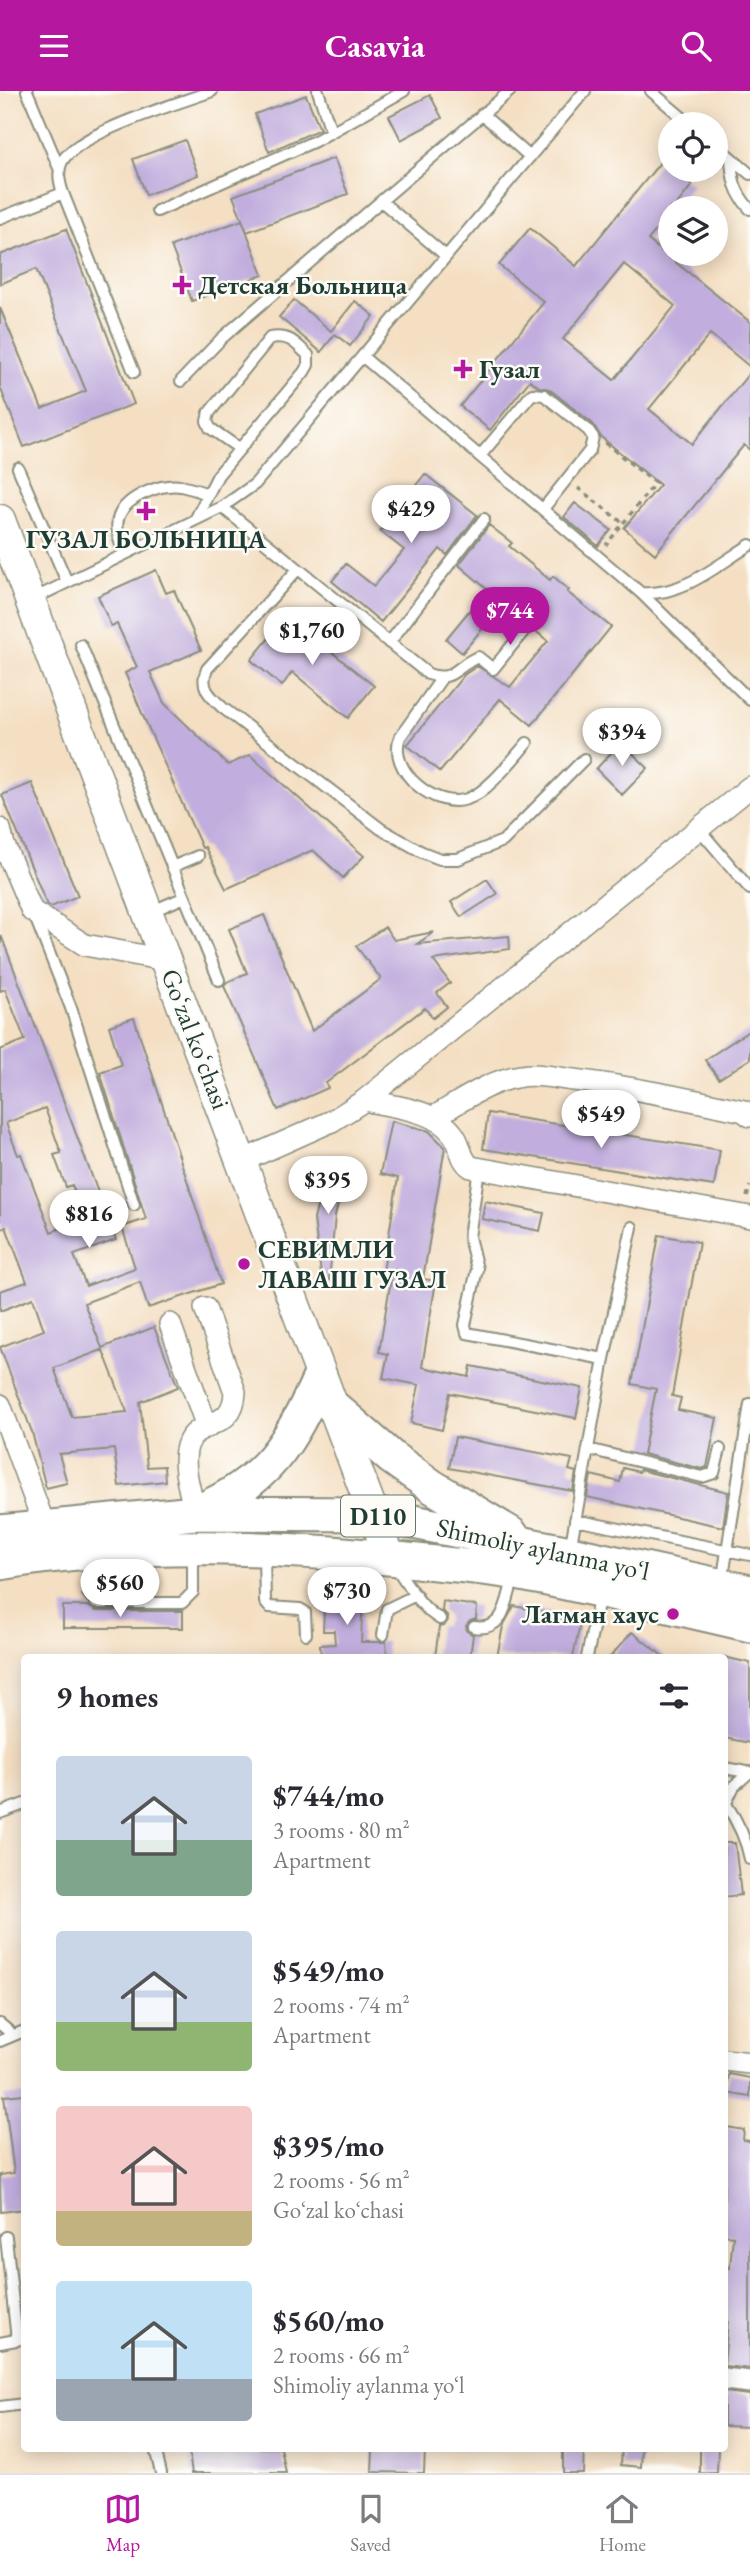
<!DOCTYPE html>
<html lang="en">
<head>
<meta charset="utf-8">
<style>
  :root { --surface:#fff; --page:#f7f7f7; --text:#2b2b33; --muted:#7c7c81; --line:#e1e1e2; --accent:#b5179e }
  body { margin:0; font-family:"EB Garamond",serif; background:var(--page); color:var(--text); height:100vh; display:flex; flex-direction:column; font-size:26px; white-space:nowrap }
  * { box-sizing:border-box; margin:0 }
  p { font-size:23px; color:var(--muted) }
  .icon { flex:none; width:38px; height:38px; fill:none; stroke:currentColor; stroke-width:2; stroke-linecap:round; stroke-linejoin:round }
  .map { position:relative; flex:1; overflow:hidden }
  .panel { position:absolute; left:21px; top:1563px; width:707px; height:798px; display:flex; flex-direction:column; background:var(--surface); border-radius:7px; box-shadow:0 4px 18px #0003 }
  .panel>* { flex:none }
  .fabs { position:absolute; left:658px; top:21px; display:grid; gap:14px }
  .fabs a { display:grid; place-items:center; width:70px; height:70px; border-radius:50%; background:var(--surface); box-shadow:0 4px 18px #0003; font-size:35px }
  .price { position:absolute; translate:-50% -60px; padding:0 16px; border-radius:24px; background:#fff; color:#222; font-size:23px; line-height:46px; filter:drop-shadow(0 2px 4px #0008) }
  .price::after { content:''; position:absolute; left:50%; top:42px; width:21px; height:16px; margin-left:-10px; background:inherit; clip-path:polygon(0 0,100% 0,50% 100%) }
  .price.on { background:var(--accent); color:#fff }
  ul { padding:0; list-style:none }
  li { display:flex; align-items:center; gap:21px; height:175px; padding:0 35px }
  li span { display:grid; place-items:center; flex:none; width:196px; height:140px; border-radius:7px; color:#555 }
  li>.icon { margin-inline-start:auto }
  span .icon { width:84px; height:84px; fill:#fffc; stroke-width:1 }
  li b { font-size:30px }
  h2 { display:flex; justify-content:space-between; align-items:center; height:84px; padding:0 35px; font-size:30px }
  header { display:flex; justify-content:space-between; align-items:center; height:91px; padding:0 35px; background:var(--accent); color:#fff; font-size:32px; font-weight:700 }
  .dock { display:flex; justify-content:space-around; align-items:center; height:98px; border-top:2px solid var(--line); background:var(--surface); font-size:19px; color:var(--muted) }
  .dock a { display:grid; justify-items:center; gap:4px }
  .dock .on { color:var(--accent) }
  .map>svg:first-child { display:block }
</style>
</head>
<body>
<header><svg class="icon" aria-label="menu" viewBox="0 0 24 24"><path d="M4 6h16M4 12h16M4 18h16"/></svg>Casavia<svg class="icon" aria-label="search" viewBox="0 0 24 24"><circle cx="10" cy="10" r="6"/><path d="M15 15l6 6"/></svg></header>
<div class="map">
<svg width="750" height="2382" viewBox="0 0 750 2382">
  <rect width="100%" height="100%" fill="#fdfcf7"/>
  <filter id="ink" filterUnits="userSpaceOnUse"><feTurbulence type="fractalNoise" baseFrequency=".0143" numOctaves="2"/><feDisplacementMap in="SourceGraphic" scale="14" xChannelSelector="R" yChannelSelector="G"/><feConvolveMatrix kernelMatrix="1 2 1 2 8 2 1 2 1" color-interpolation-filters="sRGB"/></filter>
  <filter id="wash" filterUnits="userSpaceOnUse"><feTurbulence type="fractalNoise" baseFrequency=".00686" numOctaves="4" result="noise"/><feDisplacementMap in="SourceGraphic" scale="28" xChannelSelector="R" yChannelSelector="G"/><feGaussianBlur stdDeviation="1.57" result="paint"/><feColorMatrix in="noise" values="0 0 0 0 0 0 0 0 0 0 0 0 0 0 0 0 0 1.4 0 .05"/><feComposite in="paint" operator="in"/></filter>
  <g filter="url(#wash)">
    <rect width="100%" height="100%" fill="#f4dfc3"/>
    <g id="blocks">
      <!-- building -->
      <path fill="#c1aede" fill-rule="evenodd" d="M306,4L320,38L269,61L255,23Z
        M430,4L442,27L401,49L389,25Z
        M185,49L198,84L146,104L133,68Z
        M334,67L348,103L247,141L233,105Z
        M662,69L670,79H674L692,94L674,117H670V122L648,149L750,231V276L710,243L649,318L692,353L750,281V359L744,354L655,463L624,437L660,394L601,346L593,333L549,298L539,296L530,289L490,339L460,315L544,211L499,174L530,137L576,175ZM624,173L675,215L614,289L563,248Z
        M242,129L263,184L192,210L171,155Z
        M66,138L134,313L24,356L0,296V217L42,318L86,300L36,178L0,193V164Z
        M294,209L331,240L355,210L374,225L350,255L335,243L321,261L279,226Z
        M425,383L477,424L447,464L440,458L381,531L332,490L346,473L374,495L404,459L380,440Z
        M575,412L611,439L598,455L564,426Z
        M489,434L512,452L509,455L550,489L553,485L569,499L567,501L611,536L532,634L500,608L440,681L407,654L464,584L477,575L510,596L548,550L534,539L532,530H523L503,513L462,562L446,548L487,498L459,474Z
        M156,479L166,502L174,499L201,559L150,581L164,612L228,674L250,664L364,765L343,787L313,759L226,798L205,756L202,757L144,627L125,582L137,576L117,533L111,535L98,505Z
        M287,525L374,595L348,627L292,581L282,595L251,569Z
        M621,651L648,677L622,704L596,678Z
        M32,692L78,805L51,816L47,814L2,704Z
        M487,788L497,803L461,826L451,811Z
        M264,824L312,940L381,888L356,855L385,836L394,849L434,841L417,853L509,845L510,858L433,869L450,892L437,902L447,916L433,927L425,917L326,992L328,997L278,1019L224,895L227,891L247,882L229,838Z
        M1,844L116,1149L74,1164L86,1195L135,1177L122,1136L146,1128L100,981L121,974L109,935L134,927L221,1193L148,1217L140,1191L84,1212L102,1257L154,1236L178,1296L140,1311L147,1376L164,1375L165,1390L119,1395L114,1358L59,1363L67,1392L46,1397L32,1341L0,1256L44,1239L33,1207L0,1220V1200L27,1191L6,1136L0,1139V959L25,949L5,898L0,900ZM45,1017L61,1062L54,1064L66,1096L72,1094L85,1128L51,1141L21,1063L18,1064L6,1032ZM102,1257L127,1321L72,1326L54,1277L102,1259Z
        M750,939V968L719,988L705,969Z
        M488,1022L720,1059L714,1095L483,1058Z
        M391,1030L429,1040L445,1056L423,1188L436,1190L422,1276L469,1286L471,1275L582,1297L576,1327L450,1302L442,1339L411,1332L419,1294L383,1287L388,1263L379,1261L392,1182L383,1181L398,1087L380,1083Z
        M328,1073L347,1078L335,1125L329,1191H322L314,1128Z
        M485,1110L544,1122L540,1140L482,1128Z
        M659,1144L699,1151L672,1305L681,1307L678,1319L717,1327L707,1376L702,1378L643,1363L656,1298L632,1293Z
        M455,1346L572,1368L569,1379L576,1381L573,1400L449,1377Z
        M623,1377L639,1381L640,1379L728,1401L723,1436L587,1406L591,1384L620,1391Z
        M325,1499L363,1501L361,1551H386L387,1566H321L320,1554L335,1553L334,1540H323Z
        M443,1510L477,1515L476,1528L470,1530L466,1535L467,1540L473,1544L470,1566H435L439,1536L444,1535L448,1529L447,1524L442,1520Z
        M63,1515H88L96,1520H183V1537H63Z
        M514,1515L581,1528L573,1566H497L503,1535Z
        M632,1541L664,1566H610Z
        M724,1566L750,1572V1652L724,1647Z
        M724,1752H735L741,1804L724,1806Z
        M729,1983L750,1987V2006L726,2002Z
        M24,2003V2118L1,2121L0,2084L14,2082L4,2005Z
        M727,2036L744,2039L743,2049L750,2050V2278L724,2275L728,2229H724V2176L730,2177L733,2145L724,2144V2048Z
        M724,2301L750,2304V2336L724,2335Z
        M188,2357H281L286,2382H192Z
        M373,2357H425L424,2382L372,2381Z
        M563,2357H584L583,2382H563Z
        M622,2357H642L641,2376L621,2374Z
        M700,2357H718L717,2382H700Z"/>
    </g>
  </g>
  <g filter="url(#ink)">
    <use href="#blocks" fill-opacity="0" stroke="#8a8e7c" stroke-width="2"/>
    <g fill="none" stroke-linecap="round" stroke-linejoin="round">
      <defs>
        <path id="service" d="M27,0L59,77
          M318,0L331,40
          M651,0L690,33
          M482,23L530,66
          M716,54L750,83
          M731,67C732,88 735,102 750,118
          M63,102L134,281
          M381,110L510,0
          M157,120L315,50L404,0
          M0,127L63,102C58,88 56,73 69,62C97,36 174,14 212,0
          M363,266L641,502C683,505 716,475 750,454
          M181,290L222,247L381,110L446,165
          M480,365L532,303L544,304L588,339L593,346L590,359L543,418
          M18,377L67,491
          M222,416L428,583C454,592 455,575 478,566L493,578L527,536
          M195,429L218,384L304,281L308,274V264C294,251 290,244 270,247L209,322L207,330L210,337L240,358
          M123,463C121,452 114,436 119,425C127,405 162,392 181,395C190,397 200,400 208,403
          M298,478L207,578C199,596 210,605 223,617L381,738L422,761L440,768H458L503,750L584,668
          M641,502L750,609
          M33,508L222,416L255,393L585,0
          M389,552L484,428
          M81,554L219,889
          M441,588L400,646C387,680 436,719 467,708C487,702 513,668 527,652
          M699,738L750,798
          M172,776L198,765
          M150,821L185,806
          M35,826L71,917L134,1114
          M479,1078L469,1146L477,1178L465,1234L467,1242L604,1268
          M588,1358L702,1386L714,1382L720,1358
          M575,1429L750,1464
          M570,1459L604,1268L632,1136
          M264,1463L265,1511L269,1516L300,1518L305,1521L306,1543
          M88,1465V1502L96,1512H182L193,1501V1462
          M395,1475C408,1493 420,1517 440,1528
          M722,1492L750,1313
          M474,1536C506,1541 506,1509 514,1486
          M383,1544L387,1518L416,1504
          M587,1566L600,1503
          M724,1677L747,1681
          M726,1713C738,1731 746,1747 750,1768
          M724,1716L734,1695L750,1681
          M0,1722L24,1713
          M0,1933L12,1943
          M0,1950L24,1940
          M6,2146L17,2249
          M0,2252L21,2248
          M0,2316L24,2313
          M155,2357L161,2382"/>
        <path id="minor" d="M0,738L4,754L32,820L85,854L165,869
          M365,1009C393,1016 435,1018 453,1043C462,1054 459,1068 471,1076L750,1126
          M434,1026C460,1011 490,989 521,985C538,982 557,987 574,989C631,996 688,1008 744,1020L750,1025
          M242,1070L332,1030L365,1009L750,696
          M170,1233L207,1336
          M0,1314L45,1436
          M195,1422C191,1402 181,1375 187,1355C197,1325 233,1342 235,1301L205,1217
          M724,1969L750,1972
          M724,2288L750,2291"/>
        <path id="secondary" d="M0,429L390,1467"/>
        <path id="primary" d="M331,1314L392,1367L433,1396L511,1443
          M199,1420C268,1390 290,1352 320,1286
          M0,1441L195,1422L373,1423L570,1462L750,1501
          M0,1472C137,1449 280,1455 417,1470C450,1474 485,1476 517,1482C595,1497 673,1516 750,1534"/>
      </defs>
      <!-- service casing -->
      <use href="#service" stroke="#8a8e7c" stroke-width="14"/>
      <!-- minor casing -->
      <use href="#minor" stroke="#8a8e7c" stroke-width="24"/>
      <!-- secondary casing -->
      <use href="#secondary" stroke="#8a8e7c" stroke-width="33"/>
      <!-- primary casing -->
      <use href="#primary" stroke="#8a8e7c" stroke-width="37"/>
      <!-- path -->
      <path stroke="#8a8e7c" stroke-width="3.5" stroke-dasharray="5 5" stroke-linecap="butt" d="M605,352L655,392L606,454
        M578,397L623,432
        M747,1106L750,1095"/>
      <!-- service -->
      <use href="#service" stroke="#fff" stroke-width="10"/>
      <!-- minor -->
      <use href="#minor" stroke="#fff" stroke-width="21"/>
      <!-- secondary -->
      <use href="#secondary" stroke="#fff" stroke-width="30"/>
      <!-- primary -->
      <use href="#primary" stroke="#fff" stroke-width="33"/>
    </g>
  </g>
  <!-- markers -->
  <g fill="#b5179e" stroke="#fdfcf7" stroke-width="2.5">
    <path d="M178.5 183.5h7v7h7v7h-7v7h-7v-7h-7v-7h7z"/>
    <path d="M459.5 267.5h7v7h7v7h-7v7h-7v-7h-7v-7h7z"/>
    <path d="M142.5 409.5h7v7h7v7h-7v7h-7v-7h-7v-7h7z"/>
    <circle cx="244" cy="1173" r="7"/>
    <circle cx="673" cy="1523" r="7"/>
  </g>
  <g text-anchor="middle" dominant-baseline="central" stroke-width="5" stroke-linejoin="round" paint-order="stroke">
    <!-- shield labels -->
    <rect fill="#fdfcf7" stroke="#62766e" stroke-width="2" x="341" y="1404.5" width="74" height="41" rx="5"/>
    <g font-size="24" font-weight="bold" fill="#1f3d34">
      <text x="378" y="1425">D110</text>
    </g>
    <!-- poi labels -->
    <g font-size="26" font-weight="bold" fill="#1f3d34" stroke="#fdfcf7" text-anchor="start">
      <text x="198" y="194">Детская Больница</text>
      <text x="479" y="278">Гузал</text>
      <text x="146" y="448" text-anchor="middle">ГУЗАЛ БОЛЬНИЦА</text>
      <text x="258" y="1158">СЕВИМЛИ<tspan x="258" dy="30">ЛАВАШ ГУЗАЛ</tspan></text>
      <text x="659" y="1523" text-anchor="end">Лагман хаус</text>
    </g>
    <!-- street labels -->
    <g font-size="26" fill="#1f3d34" stroke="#fdfcf7">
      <text transform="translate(196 948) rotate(69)">Goʻzal koʻchasi</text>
      <text transform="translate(543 1458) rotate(12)">Shimoliy aylanma yoʻl</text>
    </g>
  </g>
</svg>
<div class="fabs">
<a><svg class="icon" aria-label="locate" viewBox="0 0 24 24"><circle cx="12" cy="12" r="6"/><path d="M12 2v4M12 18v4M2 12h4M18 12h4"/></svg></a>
<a><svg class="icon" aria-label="layers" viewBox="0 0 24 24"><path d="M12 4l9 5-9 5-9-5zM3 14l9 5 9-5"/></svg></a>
</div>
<b class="price" style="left:411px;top:454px">$429</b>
<b class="price on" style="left:510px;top:556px">$744</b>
<b class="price" style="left:312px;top:576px">$1,760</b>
<b class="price" style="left:622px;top:677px">$394</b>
<b class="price" style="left:601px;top:1059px">$549</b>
<b class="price" style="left:328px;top:1125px">$395</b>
<b class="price" style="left:89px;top:1159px">$816</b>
<b class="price" style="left:120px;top:1528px">$560</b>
<b class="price" style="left:347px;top:1536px">$730</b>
<section class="panel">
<h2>9 homes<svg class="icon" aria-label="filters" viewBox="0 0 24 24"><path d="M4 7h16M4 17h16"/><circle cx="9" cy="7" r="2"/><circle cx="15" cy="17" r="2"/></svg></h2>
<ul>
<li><span style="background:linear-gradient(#c9d6e8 60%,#7fa58c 0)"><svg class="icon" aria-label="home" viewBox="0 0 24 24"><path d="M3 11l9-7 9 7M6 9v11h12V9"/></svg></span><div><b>$744/mo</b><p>3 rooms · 80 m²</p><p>Apartment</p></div></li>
<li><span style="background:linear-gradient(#c9d6e8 65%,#8fb573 0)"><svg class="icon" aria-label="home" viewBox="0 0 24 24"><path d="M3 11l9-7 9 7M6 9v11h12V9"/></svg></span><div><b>$549/mo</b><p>2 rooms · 74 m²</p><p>Apartment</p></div></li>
<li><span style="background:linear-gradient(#f6c9c9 75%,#c2b280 0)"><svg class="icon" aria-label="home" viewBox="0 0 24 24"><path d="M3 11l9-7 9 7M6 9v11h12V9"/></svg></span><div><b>$395/mo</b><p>2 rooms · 56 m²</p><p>Goʻzal koʻchasi</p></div></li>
<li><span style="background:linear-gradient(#bfe0f5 70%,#9aa5b1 0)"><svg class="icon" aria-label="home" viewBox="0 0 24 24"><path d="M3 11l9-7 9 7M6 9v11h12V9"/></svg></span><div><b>$560/mo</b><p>2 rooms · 66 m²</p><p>Shimoliy aylanma yoʻl</p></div></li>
</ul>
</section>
</div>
<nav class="dock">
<a class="on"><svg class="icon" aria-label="map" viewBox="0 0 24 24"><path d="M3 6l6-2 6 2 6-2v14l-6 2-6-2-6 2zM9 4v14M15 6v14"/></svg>Map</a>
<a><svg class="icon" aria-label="saved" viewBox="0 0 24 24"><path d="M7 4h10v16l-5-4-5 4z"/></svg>Saved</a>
<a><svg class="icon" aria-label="home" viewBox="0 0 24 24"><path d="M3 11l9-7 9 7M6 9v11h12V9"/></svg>Home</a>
</nav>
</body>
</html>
